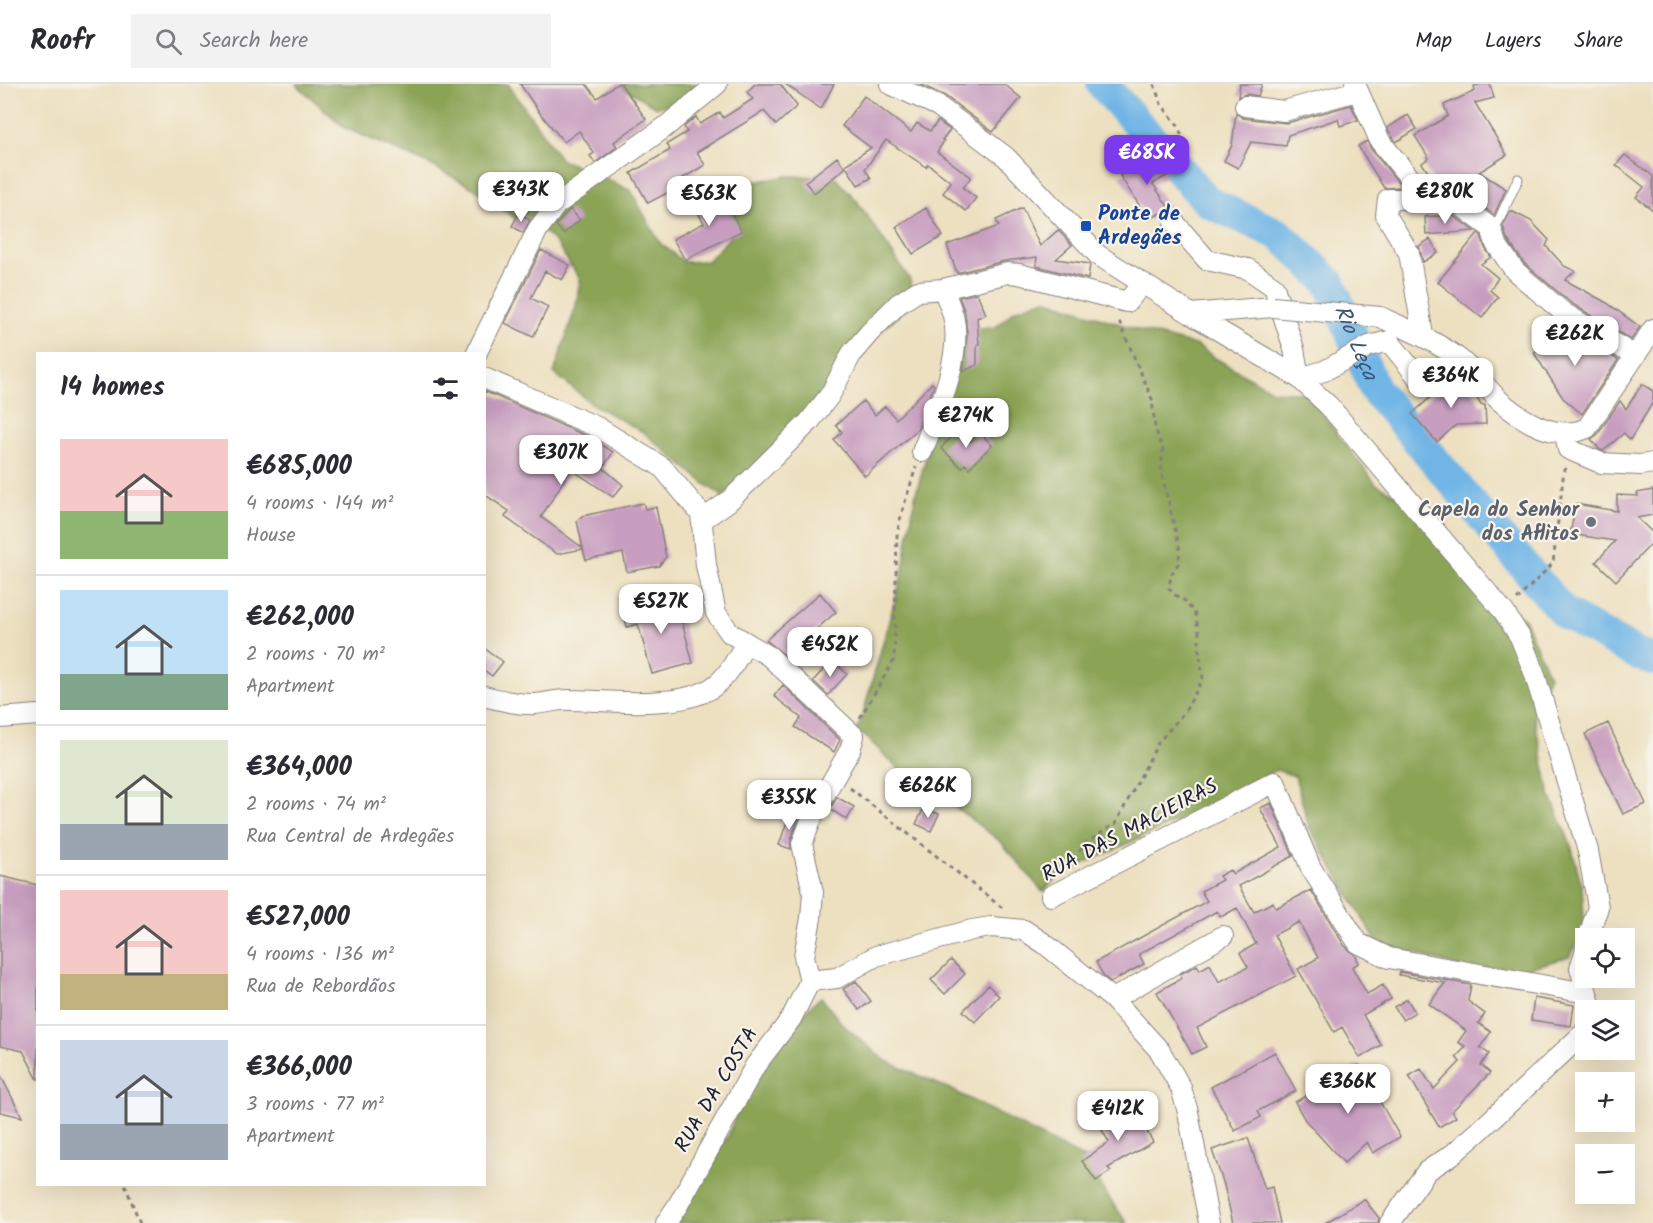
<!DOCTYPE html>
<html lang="en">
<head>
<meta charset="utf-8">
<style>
  :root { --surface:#fff; --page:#f2f2f3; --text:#2b2b33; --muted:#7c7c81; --line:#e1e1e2; --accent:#7c3aed }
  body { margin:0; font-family:Kalam,sans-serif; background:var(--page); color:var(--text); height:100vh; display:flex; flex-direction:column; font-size:22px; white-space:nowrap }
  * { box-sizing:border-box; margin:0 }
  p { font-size:20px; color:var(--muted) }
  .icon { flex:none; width:33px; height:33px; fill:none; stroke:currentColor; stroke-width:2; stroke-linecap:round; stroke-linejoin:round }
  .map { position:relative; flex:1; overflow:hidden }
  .sheet { position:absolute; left:36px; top:268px; width:450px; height:834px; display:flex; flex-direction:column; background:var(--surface); border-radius:0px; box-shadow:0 6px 24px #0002 }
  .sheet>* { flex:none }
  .buttons { position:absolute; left:1575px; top:844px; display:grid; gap:12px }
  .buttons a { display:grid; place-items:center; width:60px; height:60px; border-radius:0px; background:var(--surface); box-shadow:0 6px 24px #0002; font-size:30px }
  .price { position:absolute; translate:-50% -51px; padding:0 14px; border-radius:12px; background:#fff; color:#222; font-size:20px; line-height:39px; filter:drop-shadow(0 2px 3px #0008) }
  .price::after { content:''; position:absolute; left:50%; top:36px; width:18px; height:14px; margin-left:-9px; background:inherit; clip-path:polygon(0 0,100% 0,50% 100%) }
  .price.on { background:var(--accent); color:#fff }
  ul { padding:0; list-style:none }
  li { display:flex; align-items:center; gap:18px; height:150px; padding:0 24px }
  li+li { border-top:2px solid var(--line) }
  li span { display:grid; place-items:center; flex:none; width:168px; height:120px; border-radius:0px; color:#555 }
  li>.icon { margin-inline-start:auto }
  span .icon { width:72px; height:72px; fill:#fffc; stroke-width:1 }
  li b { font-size:26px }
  h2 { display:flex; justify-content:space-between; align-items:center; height:72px; padding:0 24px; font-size:26px }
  header { display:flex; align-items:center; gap:36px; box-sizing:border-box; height:84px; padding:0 30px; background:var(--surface); border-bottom:2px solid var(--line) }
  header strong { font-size:28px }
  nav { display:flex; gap:33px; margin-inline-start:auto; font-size:21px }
  .search { width:420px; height:54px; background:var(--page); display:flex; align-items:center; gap:15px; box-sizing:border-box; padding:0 21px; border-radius:0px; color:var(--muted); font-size:22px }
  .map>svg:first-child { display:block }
</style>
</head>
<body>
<header>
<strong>Roofr</strong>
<div class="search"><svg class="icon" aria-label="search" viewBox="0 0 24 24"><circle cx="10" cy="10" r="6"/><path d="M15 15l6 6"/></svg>Search here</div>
<nav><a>Map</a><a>Layers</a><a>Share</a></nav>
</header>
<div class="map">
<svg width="1653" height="1139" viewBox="0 0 1653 1139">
  <rect width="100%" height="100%" fill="#f7f3e8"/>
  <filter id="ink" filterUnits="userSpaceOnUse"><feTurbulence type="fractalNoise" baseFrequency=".0167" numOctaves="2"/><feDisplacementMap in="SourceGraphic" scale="12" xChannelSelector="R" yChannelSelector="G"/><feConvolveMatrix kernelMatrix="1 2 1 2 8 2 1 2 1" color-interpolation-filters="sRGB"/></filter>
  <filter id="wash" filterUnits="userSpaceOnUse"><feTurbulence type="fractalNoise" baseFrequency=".008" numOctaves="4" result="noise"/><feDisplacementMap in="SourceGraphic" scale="24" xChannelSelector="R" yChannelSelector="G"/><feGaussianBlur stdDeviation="1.35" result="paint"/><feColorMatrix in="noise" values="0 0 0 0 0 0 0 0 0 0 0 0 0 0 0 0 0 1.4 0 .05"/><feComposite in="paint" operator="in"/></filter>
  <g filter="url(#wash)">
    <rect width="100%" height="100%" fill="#ede0c0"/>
    <!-- forest -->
    <path fill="#8aa355" stroke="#566248" stroke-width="1.5" d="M296,0H508L561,76L598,90L631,107L660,159L684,178L707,177L735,148L731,122L744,100L787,92L835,93L857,117L909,194L916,215L840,285L741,414L738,423L705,400L643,348L592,320L554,289L576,222L580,195L556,159L534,138L516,135L475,105L429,80L345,44Z
      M621,0H697L679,19L656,23L625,5Z
      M1045,215L1138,246L1198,262L1215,274L1273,307L1306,309L1376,400L1405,415L1496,514L1524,534L1549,592L1534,633L1550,711L1571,761L1582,802L1585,849L1569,873L1525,885L1458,883L1376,857L1309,743L1295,692L1276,686L1203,725L1059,791L1043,808L1001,758L940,712L912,698L867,654L856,646L861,637L902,491L915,413L961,246L996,243L1015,226Z
      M821,913L842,940L886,977L954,1007L1091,1078L1103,1106L1127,1139H662L685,1107L728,1052L748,998L798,933Z"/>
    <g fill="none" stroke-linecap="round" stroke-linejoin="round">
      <!-- river -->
      <path stroke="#6fb5e6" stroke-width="32" id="s1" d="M1102,0L1208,118L1280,151L1330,199L1375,306L1564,529L1635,569L1653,576"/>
    </g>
    <g id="blocks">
      <!-- building -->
      <path fill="#c79ec0" d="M520,0H586L597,14L617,0H621L646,35L614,58L617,63L595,79L590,72L594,69L579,47L564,58L539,28Z
        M755,0H780L797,22L776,41L764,27L697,68L705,81L668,103L671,107L648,119L631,89L670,66L667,60L687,48L684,43L696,33L700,40L720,28L723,34L753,15L747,8Z
        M785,0H834L821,25Z
        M919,0H1004L1021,14L993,48L945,12Z
        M1240,0H1262L1258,12L1246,10L1238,13Z
        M1482,0H1490L1494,14L1475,19L1507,71L1479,88L1506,105L1494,131L1467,111L1438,104L1422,79L1429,74L1415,52L1448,32L1444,21L1475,7L1474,2Z
        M864,12L911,48L917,39L930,47L938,37L950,46L942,56L944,57L937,68L971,93L963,104L976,114L966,127L943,109L951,98L928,80L926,83L886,56L865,85L871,94L858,101L845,81L871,64L842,42Z
        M1351,21L1358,36L1340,42L1338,35L1288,51L1286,62L1251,58L1238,84L1224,77L1232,61L1236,29L1243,34L1287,39Z
        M1408,31L1417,45L1396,58L1387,44Z
        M1367,57L1371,65L1402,103L1384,104L1358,62Z
        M1155,70L1168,91L1153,100L1169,124L1149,136L1120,92Z
        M1625,71L1653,92V126L1636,113L1644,103L1616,81Z
        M837,73L845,84L814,109L805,98Z
        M720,107L741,147L685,176L673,155L704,139L694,122Z
        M926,124L943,152L913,170L896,143Z
        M1022,124L1040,162L1058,146L1072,161L1056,175L1090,180L1088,195L1036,182L1037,173L1005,177L957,189L947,161L999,142L996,136Z
        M570,125L580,136L563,150L556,141Z
        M1511,127L1531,137L1549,156L1546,162L1564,182L1575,187L1565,196L1607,219L1640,243L1631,256L1571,219L1524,179L1507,155L1503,142Z
        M519,129L530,136L523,149L512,142Z
        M1452,131L1475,147L1426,151L1425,133Z
        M1478,149L1481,151L1485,164L1491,173L1481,180L1498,194L1490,206L1498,213L1482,234L1438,198Z
        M1430,155L1438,169L1423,178L1419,162Z
        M541,166L570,181L562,196L545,187L531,214L548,223L533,253L505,239Z
        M977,209L986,230L977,234L979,260L977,261V281L963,287L967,250L965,229L959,213Z
        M1559,242L1572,252L1575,249L1618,276L1582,330L1563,314L1534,269Z
        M1460,291L1470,302L1481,321H1485L1486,340L1456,341L1437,358L1412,330L1446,299Z
        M932,299L934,301L918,345L865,392L834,356L842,348L836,341L863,317L875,331L885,322L896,335Z
        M1642,300L1653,307V318L1630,356L1624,349L1603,367L1599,365L1591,355L1597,351L1620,317L1626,325Z
        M484,307L591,354L613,368L603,384L623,401L613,413L571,385L541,433L583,464L577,437L582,432L643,419L645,425L656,423L666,473L659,482L627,488L623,469L586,476L583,465L557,470L505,433L509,427L484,410Z
        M958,346L970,358L980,349L992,361L969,384L965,380L962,384L941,364Z
        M1653,406V431L1637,434L1653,449V458L1616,497L1596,478L1615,457L1570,450L1576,420L1617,427V411L1638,412L1637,409Z
        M820,509L836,528L786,572L766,556Z
        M676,515L693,579L652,590L638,540L627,543L622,522L637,518L640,525Z
        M484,564L503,578L492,592L484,586Z
        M832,576L847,590L828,611L813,597Z
        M783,601L840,656L834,668L795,643L801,634L774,612Z
        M1608,639L1646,720L1623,730L1585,650Z
        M837,713L854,723L847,736L830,725Z
        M1271,719L1293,772L1239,802L1254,828L1273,818L1276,824L1311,806L1344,861L1355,871L1359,879L1352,883L1367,910L1383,901L1391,915L1363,931L1381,961L1360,974L1342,943L1334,948L1298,885L1318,874L1299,838L1274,851L1296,892L1197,944L1206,963L1192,970L1157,908L1182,894L1180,890L1197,881L1200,886L1210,880L1219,898L1248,883L1240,869L1256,860L1237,824L1221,833L1217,827L1139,870L1144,880L1111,898L1104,893L1096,878L1207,817L1201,807L1222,796L1219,792L1230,786L1233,790L1281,763L1260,724Z
        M924,724L939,730L931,747L916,740Z
        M790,729L799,733L791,756V765L779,761Z
        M0,792L38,801V996L23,967L0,962Z
        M951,876L965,890L945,910L931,896Z
        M1400,888L1471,901L1468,917L1485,930L1478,939L1491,948L1480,963L1489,970L1481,981L1490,989L1452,1027L1456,1033L1439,1043L1409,992L1421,985L1434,1005L1460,978L1456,973L1466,963L1458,958L1466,947L1429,920L1445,899L1399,891Z
        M856,897L871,917L859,926L843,905Z
        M988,901L999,912L975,938L963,927Z
        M1534,914L1574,921L1571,942L1531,936Z
        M1407,915L1415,928L1403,936L1394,923Z
        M1275,968L1296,1007L1258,1027L1261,1033L1235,1047L1211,1003Z
        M1359,981L1400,1053L1373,1069L1367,1058L1344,1079L1305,1036L1295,1018Z
        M0,990L22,1033L0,1028Z
        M1132,1022L1153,1058L1108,1084L1111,1087L1096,1097L1082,1077L1109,1058L1099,1041Z
        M1248,1054L1265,1105L1272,1103L1280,1139H1233L1224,1101L1212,1066Z
        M1364,1115L1379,1134L1378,1139H1325Z"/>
    </g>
  </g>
  <g filter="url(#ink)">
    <use href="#blocks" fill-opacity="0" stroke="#88817e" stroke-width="1.5"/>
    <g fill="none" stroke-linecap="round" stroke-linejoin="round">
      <defs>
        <path id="lane" d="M1491,144L1498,138L1518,95"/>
        <path id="street" d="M890,0L938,22L1006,73L1098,171L1191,230L1299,294L1329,322L1504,528L1520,553L1534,588L1588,767L1598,823L1588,855
          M1355,0L1380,57L1413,98L1432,115L1460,121L1491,144L1496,160L1515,187L1564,229L1635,272
          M1245,22L1284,27L1357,7
          M1174,138L1207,176L1248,185L1274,203L1294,265L1299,294L1324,287L1369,262L1389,257L1424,301
          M1191,230L1273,223
          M1380,233C1407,245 1434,256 1458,274C1474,286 1485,303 1500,317C1523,337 1557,358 1587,344L1653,245
          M1423,251L1409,169L1386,131L1388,115H1432
          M476,270L538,145L557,120L664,44L717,0
          M484,294L597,343L662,383L701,430L706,481L716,529L730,549L769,572L854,652L850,666L813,731L802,760L813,808L811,834L804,872L810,897
          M1565,350L1568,365L1601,379L1640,381L1653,379
          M922,368C936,332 962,274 954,236C952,225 947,215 943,205
          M702,436L729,417L809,338L830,311L852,269L870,248L898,220L918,207L943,205L1008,189L1019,190L1127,218L1143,199
          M484,612C500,616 519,621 535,620C547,619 559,615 571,616C608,617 682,625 713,603C728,593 737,574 746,559
          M0,634L38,631
          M1051,812L1275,698L1311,784L1358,859L1389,874L1587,909
          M1586,865L1580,884L1592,927
          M810,897L837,894L876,872L972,846L991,843L1024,846L1045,860L1113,915L1160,967L1181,1004L1188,1028L1209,1139
          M1113,915L1223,852
          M666,1139L678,1121L755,982L791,935L810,897
          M1390,1139L1427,1087L1453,1070L1477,1049L1586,947"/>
      </defs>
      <!-- lane casing -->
      <use href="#lane" stroke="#88817e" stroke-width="11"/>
      <!-- street casing -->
      <use href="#street" stroke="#88817e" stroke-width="22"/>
      <!-- path -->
      <path stroke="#88817e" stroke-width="3" stroke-dasharray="4.5 4.5" stroke-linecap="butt" d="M1154,0L1161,20L1177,40L1186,62L1183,73L1169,91
        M1517,516L1553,479L1564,386L1568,383
        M860,634L894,576L897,451L901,431L916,383
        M850,704L1005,826
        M1068,782L1086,759L1116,739L1158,659L1186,626L1203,594L1199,565V548L1195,530L1184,516L1175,511L1169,504L1171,491L1178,480L1180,466L1161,387L1163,365L1155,344L1152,315L1118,235
        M125,1101L140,1139"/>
      <!-- lane -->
      <use href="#lane" stroke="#fff" stroke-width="9"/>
      <!-- street -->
      <use href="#street" stroke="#fff" stroke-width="20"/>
      <defs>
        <path id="street-bridge" d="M1273,223L1380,233"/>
      </defs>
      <!-- street-bridge casing -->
      <use href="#street-bridge" stroke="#88817e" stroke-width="22" stroke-linecap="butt"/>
      <!-- street-bridge -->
      <use href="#street-bridge" stroke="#fff" stroke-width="20"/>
    </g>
  </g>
  <!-- markers -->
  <rect fill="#1a4fb4" stroke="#f7f3e8" stroke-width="2" x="1080" y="136" width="12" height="12" rx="3"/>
  <circle fill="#6b7280" stroke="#f7f3e8" stroke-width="2" cx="1591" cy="438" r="6"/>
  <g text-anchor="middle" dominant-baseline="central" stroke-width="4.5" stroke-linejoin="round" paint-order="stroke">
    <!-- transit labels -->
    <g font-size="21" font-weight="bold" fill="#164399" stroke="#f7f3e8" text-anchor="start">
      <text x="1098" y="130">Ponte de<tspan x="1098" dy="24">Ardegães</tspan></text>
    </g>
    <!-- worship labels -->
    <g font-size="21" font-weight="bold" fill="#5b616d" stroke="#f7f3e8" text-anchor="end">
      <text x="1579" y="426">Capela do Senhor<tspan x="1579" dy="24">dos Aflitos</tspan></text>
    </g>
    <!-- street labels -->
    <g font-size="21" fill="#22223b" stroke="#f7f3e8">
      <text transform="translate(1130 747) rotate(-28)">RUA DAS MACIEIRAS</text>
      <text transform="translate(717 1006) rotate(-59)">RUA DA COSTA</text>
    </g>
    <!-- water labels -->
    <g font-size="22" font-style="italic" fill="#3d5577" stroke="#f7f3e8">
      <text stroke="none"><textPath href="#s1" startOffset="372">Rio Leça</textPath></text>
    </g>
  </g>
</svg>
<div class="buttons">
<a><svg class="icon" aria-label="locate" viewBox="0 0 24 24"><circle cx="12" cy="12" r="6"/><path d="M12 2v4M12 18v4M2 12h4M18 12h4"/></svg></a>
<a><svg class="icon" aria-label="layers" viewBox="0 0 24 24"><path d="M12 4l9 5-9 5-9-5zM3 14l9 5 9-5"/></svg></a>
<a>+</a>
<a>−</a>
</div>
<b class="price on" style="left:1147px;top:102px">€685K</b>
<b class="price" style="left:521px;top:139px">€343K</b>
<b class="price" style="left:1445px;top:141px">€280K</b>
<b class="price" style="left:709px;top:143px">€563K</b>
<b class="price" style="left:1575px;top:283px">€262K</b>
<b class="price" style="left:1451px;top:325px">€364K</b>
<b class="price" style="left:966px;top:365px">€274K</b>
<b class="price" style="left:561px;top:402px">€307K</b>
<b class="price" style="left:661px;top:551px">€527K</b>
<b class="price" style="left:830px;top:594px">€452K</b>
<b class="price" style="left:928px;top:735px">€626K</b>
<b class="price" style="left:789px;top:747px">€355K</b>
<b class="price" style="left:1348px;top:1031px">€366K</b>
<b class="price" style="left:1118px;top:1058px">€412K</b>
<section class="sheet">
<h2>14 homes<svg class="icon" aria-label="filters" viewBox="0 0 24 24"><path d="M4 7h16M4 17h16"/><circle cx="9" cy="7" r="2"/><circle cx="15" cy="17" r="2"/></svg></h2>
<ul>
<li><span style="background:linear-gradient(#f6c9c9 60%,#8fb573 0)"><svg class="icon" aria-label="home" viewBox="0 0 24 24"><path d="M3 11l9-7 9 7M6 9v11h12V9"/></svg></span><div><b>€685,000</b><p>4 rooms · 144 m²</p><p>House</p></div></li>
<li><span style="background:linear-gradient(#bfe0f5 70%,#7fa58c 0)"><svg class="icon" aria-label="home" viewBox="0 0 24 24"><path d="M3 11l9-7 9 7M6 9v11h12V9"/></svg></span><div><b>€262,000</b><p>2 rooms · 70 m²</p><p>Apartment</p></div></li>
<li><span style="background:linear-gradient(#dfe7d0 70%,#9aa5b1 0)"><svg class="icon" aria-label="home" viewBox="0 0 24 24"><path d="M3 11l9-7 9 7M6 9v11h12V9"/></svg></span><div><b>€364,000</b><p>2 rooms · 74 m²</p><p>Rua Central de Ardegães</p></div></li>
<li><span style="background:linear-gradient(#f6c9c9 70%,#c2b280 0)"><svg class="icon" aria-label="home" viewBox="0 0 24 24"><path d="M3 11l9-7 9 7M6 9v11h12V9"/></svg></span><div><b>€527,000</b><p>4 rooms · 136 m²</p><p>Rua de Rebordãos</p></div></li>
<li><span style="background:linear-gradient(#c9d6e8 70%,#9aa5b1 0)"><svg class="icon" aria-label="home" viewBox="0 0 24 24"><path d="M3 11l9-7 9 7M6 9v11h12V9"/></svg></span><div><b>€366,000</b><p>3 rooms · 77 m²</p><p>Apartment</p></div></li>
</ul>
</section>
</div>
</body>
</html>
